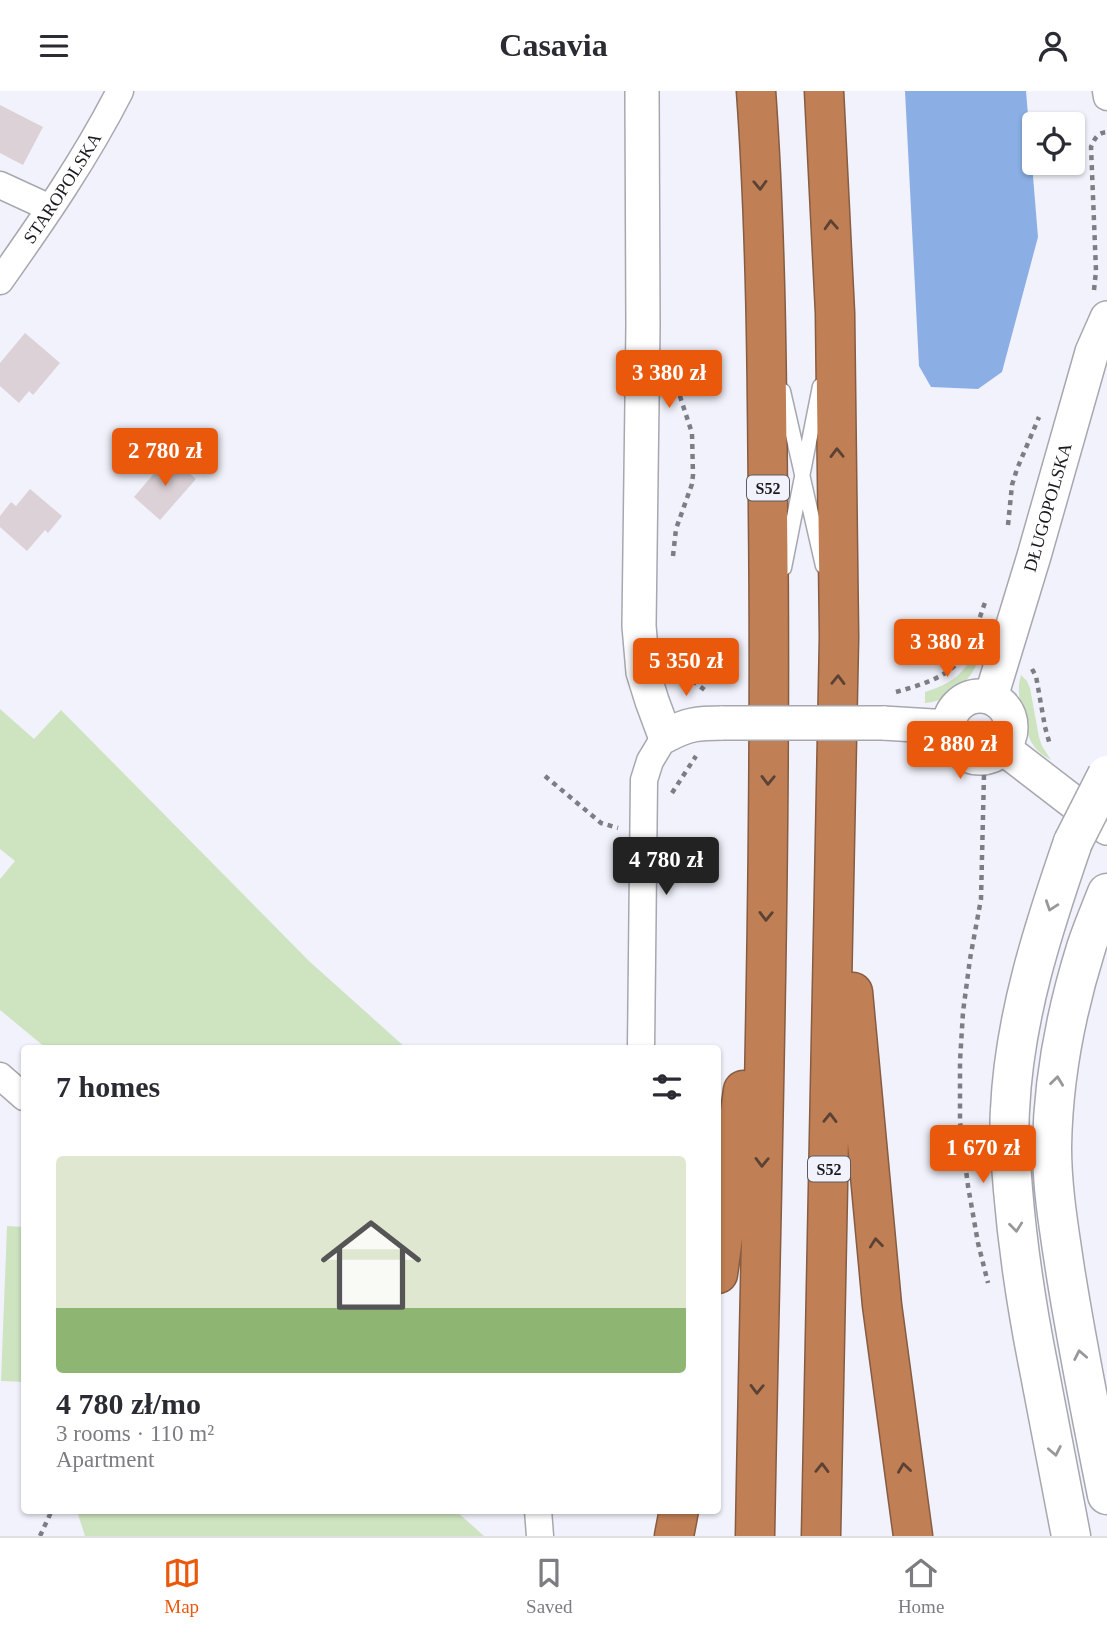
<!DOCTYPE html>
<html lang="en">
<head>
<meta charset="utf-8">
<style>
  :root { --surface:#fff; --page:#f2f2f3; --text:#2b2b33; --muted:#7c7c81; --line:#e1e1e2; --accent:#ea580c }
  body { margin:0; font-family:"Times New Roman",serif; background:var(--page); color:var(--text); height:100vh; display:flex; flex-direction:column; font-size:26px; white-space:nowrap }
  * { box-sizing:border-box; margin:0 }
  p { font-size:23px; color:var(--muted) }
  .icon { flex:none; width:38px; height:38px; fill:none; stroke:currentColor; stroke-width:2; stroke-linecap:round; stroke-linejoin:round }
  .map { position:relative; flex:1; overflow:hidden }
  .side { position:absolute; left:21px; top:954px; width:700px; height:469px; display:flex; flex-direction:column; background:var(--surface); border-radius:7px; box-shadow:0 2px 5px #0004 }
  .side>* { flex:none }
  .fabs { position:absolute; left:1022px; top:21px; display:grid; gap:14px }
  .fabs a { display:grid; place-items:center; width:63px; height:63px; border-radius:7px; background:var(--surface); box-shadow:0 2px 5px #0004; font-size:35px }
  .price { position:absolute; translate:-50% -60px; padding:0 16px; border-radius:7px; background:var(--accent); color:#fff; font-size:23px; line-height:46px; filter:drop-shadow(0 2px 4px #0008) }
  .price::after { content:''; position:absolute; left:50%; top:42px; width:21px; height:16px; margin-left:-10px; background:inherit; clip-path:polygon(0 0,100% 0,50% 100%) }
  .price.on { background:#222; color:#fff }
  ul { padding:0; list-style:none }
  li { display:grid; align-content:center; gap:14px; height:371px; padding:0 35px }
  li+li { border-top:2px solid var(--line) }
  li span { display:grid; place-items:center; height:217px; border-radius:7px; color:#555 }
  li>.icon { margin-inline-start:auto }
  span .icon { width:126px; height:126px; fill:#fffc; stroke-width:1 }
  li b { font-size:30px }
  h2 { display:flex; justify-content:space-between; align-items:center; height:84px; padding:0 35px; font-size:30px }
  header { display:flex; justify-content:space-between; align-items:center; height:91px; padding:0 35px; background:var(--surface); font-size:32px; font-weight:600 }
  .dock { display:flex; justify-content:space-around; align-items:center; height:98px; border-top:2px solid var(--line); background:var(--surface); font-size:19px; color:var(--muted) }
  .dock a { display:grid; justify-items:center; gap:4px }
  .dock .on { color:var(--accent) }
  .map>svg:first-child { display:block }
</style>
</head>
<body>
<header><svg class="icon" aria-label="menu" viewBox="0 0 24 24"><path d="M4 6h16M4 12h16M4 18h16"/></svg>Casavia<svg class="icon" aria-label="person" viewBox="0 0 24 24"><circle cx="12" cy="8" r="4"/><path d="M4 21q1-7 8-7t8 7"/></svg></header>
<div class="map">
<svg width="1107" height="1445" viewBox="0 0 1107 1445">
  <rect width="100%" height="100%" fill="#f2f2fc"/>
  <!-- green -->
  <path fill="#cee4c1" d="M975,569L978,570C970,591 948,611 925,612V601C937,597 948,593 957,585C964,579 967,572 975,569Z
    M1021,584L1027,590L1030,597L1039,646L1042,655L1051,669C1028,656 1029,646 1023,623C1019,608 1017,598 1021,584Z
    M0,618L34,648L61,619L309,870L406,957H46L0,919V788L15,770L0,758Z
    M7,1135L24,1136V1291L1,1290Z
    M81,1419H455L484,1445H85L78,1423Z"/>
  <!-- water -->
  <path fill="#8bafe4" d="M905,0H1026L1038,146L1002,281L978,298L931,296L919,275Z"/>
  <!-- building -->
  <path fill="#dbd1d6" d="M0,14L43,36L23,74L0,62Z
    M25,242L60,272L33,304L29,300L19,312L0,295V272Z
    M169,365L196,388L160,429L134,406Z
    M30,398L62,425L48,442L45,439L27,460L0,436V425L11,411L16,415Z"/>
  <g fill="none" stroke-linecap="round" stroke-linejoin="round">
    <defs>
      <path id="service" d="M783,300L823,475
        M784,477L820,295"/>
      <g id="minor">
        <path d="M1106,0L1107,6"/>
        <path d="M0,94L50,117"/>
        <path id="s1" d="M0,190C43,129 86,67 120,0"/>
        <path d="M641,957L644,689L650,670L665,645"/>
        <path d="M0,985L24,1006"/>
        <path d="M538,1419L540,1445"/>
      </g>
      <g id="tertiary">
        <path d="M642,0L643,235L639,535L643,581L652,610L665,645C688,633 697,632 723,632"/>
        <circle cx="980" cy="636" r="31"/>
        <path id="s2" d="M991,606L1034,465L1092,261L1107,227"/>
        <path d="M883,632L949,636"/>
        <path d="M1003,657L1107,737"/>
      </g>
      <path id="secondary" d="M1107,802C1100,820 1092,838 1086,857C1066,921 1053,989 1052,1056C1052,1097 1059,1138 1065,1178C1077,1254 1092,1329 1107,1404
        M1071,1445C1060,1389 1050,1333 1039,1278C1027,1218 1018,1159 1013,1099C1011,1072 1008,1046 1010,1019C1014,927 1043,838 1073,751"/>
      <path id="motorway" d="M853,901L882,1214L913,1445
        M718,1183L743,999
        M674,1445L679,1419
        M755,1445C761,1104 772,762 768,421C767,281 766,140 756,0
        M821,1445L839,546L835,222L824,0"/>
    </defs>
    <!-- service casing -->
    <use href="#service" stroke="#a7a7b0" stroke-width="17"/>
    <!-- minor casing -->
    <use href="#minor" stroke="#a7a7b0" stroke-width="29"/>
    <!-- tertiary casing -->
    <use href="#tertiary" stroke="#a7a7b0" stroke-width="36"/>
    <!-- secondary casing -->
    <use href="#secondary" stroke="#a7a7b0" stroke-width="41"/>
    <!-- motorway casing -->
    <use href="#motorway" stroke="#865c42" stroke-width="41"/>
    <!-- path -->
    <path stroke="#7d7d84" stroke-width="4.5" stroke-dasharray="5 5" stroke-linecap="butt" d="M1094,199L1096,180L1091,56C1095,47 1097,42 1107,41
      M1008,434L1012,394L1017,378L1039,326
      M673,465L676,438L692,393L693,384L692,342L675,290
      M674,566L693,590L706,600
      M1032,578L1036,585L1045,636L1050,654
      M896,601C920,594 948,587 963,565C974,549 979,527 986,509
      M984,684L981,808L970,868L963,921L960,970V1031L968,1095L978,1152L988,1192
      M545,685L601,732L618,737
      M672,702L696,665
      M40,1445L52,1419"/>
    <!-- service -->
    <use href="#service" stroke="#fff" stroke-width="14"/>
    <!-- minor -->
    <use href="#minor" stroke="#fff" stroke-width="26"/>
    <!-- tertiary -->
    <use href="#tertiary" stroke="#fff" stroke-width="33"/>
    <!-- secondary -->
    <use href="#secondary" stroke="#fff" stroke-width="38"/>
    <!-- motorway -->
    <use href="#motorway" stroke="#c07f55" stroke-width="38"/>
    <defs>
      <path id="tertiary-bridge" d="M723,632H883"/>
      <path id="secondary-bridge" d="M1073,751L1107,684"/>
    </defs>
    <!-- tertiary-bridge casing -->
    <use href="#tertiary-bridge" stroke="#a7a7b0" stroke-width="36" stroke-linecap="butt"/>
    <!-- secondary-bridge casing -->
    <use href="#secondary-bridge" stroke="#a7a7b0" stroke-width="41" stroke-linecap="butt"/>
    <!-- tertiary-bridge -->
    <use href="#tertiary-bridge" stroke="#fff" stroke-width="33"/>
    <!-- secondary-bridge -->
    <use href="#secondary-bridge" stroke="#fff" stroke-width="38"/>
  </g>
  <!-- one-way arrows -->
  <defs><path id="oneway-chevron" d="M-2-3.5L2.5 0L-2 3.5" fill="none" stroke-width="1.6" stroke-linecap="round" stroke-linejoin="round" transform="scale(1.75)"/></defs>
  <g stroke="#5c4234">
    <use href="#oneway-chevron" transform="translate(760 94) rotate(88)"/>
    <use href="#oneway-chevron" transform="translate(831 134) rotate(-93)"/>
    <use href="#oneway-chevron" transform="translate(837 362) rotate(-91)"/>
    <use href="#oneway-chevron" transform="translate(838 589) rotate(-89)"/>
    <use href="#oneway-chevron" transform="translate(768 689) rotate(91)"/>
    <use href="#oneway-chevron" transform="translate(766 825) rotate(91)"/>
    <use href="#oneway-chevron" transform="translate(830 1027) rotate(-89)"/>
    <use href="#oneway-chevron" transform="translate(762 1071) rotate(91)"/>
    <use href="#oneway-chevron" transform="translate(876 1152) rotate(-96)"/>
    <use href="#oneway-chevron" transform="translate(757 1298) rotate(91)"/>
    <use href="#oneway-chevron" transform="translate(822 1377) rotate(-89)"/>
    <use href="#oneway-chevron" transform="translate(904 1377) rotate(-98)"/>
  </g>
  <g stroke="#98989a">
    <use href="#oneway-chevron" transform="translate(1051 815) rotate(109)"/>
    <use href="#oneway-chevron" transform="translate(1057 990) rotate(-83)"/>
    <use href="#oneway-chevron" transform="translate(1016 1136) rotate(84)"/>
    <use href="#oneway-chevron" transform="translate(1080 1264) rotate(-101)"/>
    <use href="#oneway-chevron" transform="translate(1055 1360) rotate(79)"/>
  </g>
  <g text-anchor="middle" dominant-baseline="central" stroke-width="7" stroke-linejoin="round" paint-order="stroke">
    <!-- shield labels -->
    <g fill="#f2f2fc" stroke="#5b5b61" stroke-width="2">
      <rect x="747" y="384.5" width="42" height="25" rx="5"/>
      <rect x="808" y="1065.5" width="42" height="25" rx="5"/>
    </g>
    <g font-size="16" font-weight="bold" fill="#1a1a1e">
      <text x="768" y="397">S52</text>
      <text x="829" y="1078">S52</text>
    </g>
    <!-- street labels -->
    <g font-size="18" fill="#1a1a1e" stroke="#f2f2fc">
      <text stroke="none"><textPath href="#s1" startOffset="112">STAROPOLSKA</textPath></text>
      <text stroke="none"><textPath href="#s2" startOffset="198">DŁUGOPOLSKA</textPath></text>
    </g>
  </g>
</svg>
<div class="fabs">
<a><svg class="icon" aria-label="locate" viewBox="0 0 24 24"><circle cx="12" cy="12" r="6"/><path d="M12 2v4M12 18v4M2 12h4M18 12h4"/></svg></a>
</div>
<b class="price" style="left:669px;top:319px">3 380 zł</b>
<b class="price" style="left:165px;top:397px">2 780 zł</b>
<b class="price" style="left:947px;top:588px">3 380 zł</b>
<b class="price" style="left:686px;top:607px">5 350 zł</b>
<b class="price" style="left:960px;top:690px">2 880 zł</b>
<b class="price on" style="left:666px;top:806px">4 780 zł</b>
<b class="price" style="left:983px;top:1094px">1 670 zł</b>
<section class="side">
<h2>7 homes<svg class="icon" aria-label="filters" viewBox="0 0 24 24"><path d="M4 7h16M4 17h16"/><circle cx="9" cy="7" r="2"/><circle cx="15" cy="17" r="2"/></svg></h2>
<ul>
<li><span style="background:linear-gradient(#dfe7d0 70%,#8fb573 0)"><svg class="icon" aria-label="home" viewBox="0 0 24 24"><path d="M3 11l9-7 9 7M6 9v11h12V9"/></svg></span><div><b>4 780 zł/mo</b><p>3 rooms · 110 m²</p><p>Apartment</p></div></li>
</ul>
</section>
</div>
<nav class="dock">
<a class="on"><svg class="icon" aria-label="map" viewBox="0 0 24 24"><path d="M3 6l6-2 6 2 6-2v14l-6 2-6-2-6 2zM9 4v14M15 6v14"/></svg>Map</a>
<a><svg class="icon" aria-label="saved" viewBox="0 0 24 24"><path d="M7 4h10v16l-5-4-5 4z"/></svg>Saved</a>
<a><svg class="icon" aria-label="home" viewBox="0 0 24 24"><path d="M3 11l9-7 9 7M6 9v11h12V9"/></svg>Home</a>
</nav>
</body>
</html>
